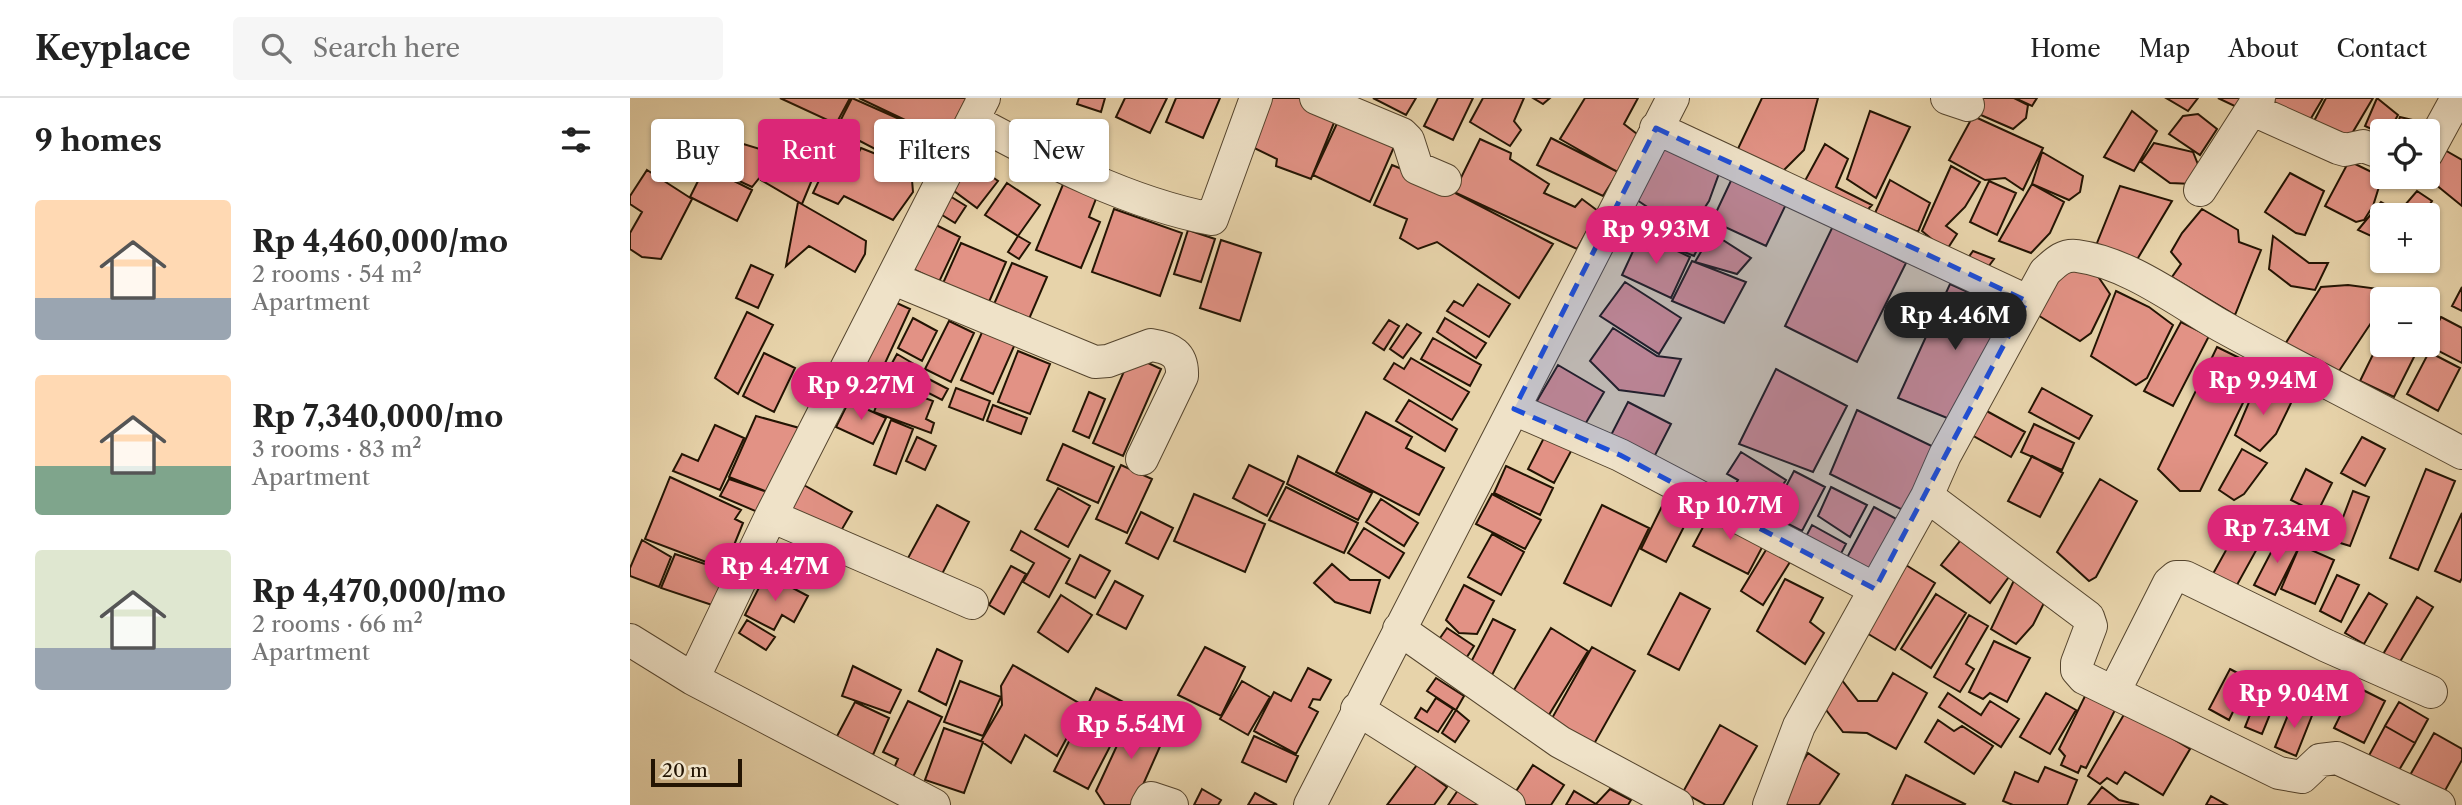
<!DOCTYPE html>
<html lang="en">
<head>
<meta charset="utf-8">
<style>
  :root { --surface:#fff; --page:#f6f6f6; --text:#222; --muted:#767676; --line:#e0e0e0; --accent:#db2777 }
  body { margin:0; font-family:"Libre Caslon Text",serif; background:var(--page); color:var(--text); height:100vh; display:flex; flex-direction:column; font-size:26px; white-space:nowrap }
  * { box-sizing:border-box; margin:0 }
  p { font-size:23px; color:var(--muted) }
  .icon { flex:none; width:38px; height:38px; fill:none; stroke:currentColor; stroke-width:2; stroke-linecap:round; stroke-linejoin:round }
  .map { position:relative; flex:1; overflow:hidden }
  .side { display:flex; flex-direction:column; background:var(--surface); width:630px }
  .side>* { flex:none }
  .hud { position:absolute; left:21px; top:21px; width:665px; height:63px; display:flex; gap:14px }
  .tools { position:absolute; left:1740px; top:21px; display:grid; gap:14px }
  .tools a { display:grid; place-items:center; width:70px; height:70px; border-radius:7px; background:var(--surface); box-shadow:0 2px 5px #0004; font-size:35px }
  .scale { position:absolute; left:21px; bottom:18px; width:91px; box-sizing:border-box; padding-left:7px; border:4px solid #231403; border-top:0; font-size:19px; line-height:24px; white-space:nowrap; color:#231403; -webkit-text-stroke:5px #efe2c8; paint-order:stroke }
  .price { position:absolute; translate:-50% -60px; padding:0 16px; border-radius:24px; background:var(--accent); color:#fff; font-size:23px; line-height:46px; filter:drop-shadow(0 2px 4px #0008) }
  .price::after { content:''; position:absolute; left:50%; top:42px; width:21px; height:16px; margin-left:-10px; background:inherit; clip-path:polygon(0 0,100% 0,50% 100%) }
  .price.selected { background:#222; color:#fff }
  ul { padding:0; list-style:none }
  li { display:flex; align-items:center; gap:21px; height:175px; padding:0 35px }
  li span { display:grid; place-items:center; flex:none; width:196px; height:140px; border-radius:7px; color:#555 }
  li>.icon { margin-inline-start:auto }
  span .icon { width:84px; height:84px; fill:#fffc; stroke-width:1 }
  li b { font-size:30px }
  h2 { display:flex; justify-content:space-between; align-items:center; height:84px; padding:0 35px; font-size:30px }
  .chip { padding:0 24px; border-radius:7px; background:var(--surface); box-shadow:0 2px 5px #0004; font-size:24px; line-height:63px }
  .chip.selected { background:var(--accent); color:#fff }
  header { display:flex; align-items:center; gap:42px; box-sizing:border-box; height:98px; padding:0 35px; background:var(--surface); border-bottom:2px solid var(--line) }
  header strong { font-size:33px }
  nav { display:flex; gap:38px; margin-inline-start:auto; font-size:24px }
  .search { width:490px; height:63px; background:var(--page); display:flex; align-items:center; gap:18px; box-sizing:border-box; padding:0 24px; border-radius:7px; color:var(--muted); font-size:26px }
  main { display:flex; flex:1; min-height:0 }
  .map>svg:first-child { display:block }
</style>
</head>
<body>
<header>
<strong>Keyplace</strong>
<div class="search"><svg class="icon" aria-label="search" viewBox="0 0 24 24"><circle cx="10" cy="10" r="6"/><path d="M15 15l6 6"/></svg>Search here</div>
<nav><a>Home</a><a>Map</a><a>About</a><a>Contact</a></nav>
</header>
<main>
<section class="side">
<h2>9 homes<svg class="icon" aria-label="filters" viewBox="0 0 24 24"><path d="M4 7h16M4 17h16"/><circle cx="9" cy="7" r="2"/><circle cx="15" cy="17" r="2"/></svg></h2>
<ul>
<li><span style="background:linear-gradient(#ffd9b3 70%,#9aa5b1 0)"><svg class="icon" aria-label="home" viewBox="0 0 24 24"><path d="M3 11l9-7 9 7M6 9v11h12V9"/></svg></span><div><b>Rp 4,460,000/mo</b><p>2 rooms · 54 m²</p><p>Apartment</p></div></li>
<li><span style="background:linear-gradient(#ffd9b3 65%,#7fa58c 0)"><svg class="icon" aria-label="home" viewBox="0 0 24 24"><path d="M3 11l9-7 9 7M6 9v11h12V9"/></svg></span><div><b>Rp 7,340,000/mo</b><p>3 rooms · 83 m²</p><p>Apartment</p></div></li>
<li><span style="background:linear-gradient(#dfe7d0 70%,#9aa5b1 0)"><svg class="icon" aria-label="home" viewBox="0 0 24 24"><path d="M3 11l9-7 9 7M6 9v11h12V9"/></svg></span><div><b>Rp 4,470,000/mo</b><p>2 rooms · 66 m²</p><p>Apartment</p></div></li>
</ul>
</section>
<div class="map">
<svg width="1832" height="707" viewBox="0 0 1832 707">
  <rect width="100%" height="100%" fill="#e7d3aa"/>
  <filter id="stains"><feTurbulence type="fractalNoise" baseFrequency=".00286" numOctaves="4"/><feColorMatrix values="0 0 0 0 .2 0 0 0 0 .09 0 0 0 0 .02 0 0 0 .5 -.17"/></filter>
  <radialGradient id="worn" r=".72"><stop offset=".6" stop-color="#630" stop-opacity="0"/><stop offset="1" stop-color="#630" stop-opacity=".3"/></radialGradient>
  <!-- building -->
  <path fill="#e29285" stroke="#231403" stroke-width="2" d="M150,0H220L206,26Z
    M222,0L310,39L291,75L230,43L224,51L202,39Z
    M229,0H337L315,41Z
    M449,0H475L471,14L447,6Z
    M495,0H537L520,35L486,19Z
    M546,0H590L573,40L536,24Z
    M635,0H672L708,15L681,81L646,68L647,61L618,47Z
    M743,0H786L776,17Z
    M808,0H843L823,42L794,28Z
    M853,0H894L884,23L891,32L880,48L840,24Z
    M903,0H920L913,6Z
    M955,0H1008L994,26L1011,39L993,77L930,41Z
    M1132,0H1188L1174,52L1146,80L1105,57Z
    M1342,0H1384L1398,7L1396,20L1383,31L1337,11Z
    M1385,0H1407L1402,8Z
    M1536,0H1568L1558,13Z
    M1588,0H1622L1613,12Z
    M1634,0H1693L1677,27Z
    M1696,0H1743L1714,49L1681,29Z
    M1747,0L1768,17L1759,33H1752V36L1735,28Z
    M1240,13L1280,29L1246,100L1217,81Z
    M1502,13L1527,33L1504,73L1474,59Z
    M1568,16L1587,31L1570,57L1539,36L1553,18Z
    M1343,18L1413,50L1393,92L1375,80L1355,82L1319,62Z
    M710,19L764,49L740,104L683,77Z
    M1770,19L1799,26L1797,33H1765Z
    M153,31L196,48L172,106L131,82Z
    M921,40L988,74L973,98L907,67Z
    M850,41L881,55L880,61L919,86L914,95L945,109L952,101L968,113L947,151L824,94Z
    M1030,42L1091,70L1079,103L1062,129L1074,137L1064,158L1025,142L1032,119L1004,100Z
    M110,45L140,54L130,79L122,89L92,75Z
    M1524,45L1563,54L1571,74L1563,86L1540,85L1511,64Z
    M1195,46L1218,61L1206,89L1242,107L1230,120L1170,92Z
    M231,50L281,70L283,94L263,122L214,98L208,106L183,95L204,51L224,63Z
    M1813,51L1832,62V108L1800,82Z
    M1412,54L1453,78L1450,94L1439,102L1402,86Z
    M81,57L96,67L88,75L122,92L107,123L60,99Z
    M340,63L368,83L347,110L320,90Z
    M1719,63L1752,79L1743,108L1734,122L1726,124L1695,108Z
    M762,67L806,85L923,146L889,200L807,144L788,151L770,140L777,121L744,107Z
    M1321,68L1350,84L1335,109L1316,128L1327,136L1316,153L1292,133Z
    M17,72L62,101L31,161L12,159L0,151V135L12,114L0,106V98Z
    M1106,72L1160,98L1136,148L1082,123Z
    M1660,75L1694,93L1675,137L1666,135L1635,114Z
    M1260,82L1300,105L1288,134L1245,115Z
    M1359,83L1386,95L1367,137L1340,124Z
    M434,84L467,98L459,119L470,124L451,170L406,152Z
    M377,85L410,107L388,138L355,117Z
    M1402,86L1434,104L1420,135L1401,155L1369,143Z
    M1490,88L1542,103L1502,170L1465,150Z
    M1787,93L1802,103L1793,117H1752V143L1728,132L1751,104L1769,114Z
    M315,95L336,108L325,125L304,112Z
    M168,104L236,143L235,156L225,174L179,148L156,168Z
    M484,111L552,135L530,198L462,174Z
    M1572,111L1608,132L1609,144L1631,152L1605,217L1542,179L1551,166L1541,154L1552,135Z
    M300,124L330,139L309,184L279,169Z
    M1203,128L1276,165L1227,264L1155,228Z
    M558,132L585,141L571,184L544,176Z
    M1082,135L1121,160L1107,176L1065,164Z
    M1011,136L1060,159L1041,200L992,177Z
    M388,138L400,145L389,161L378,154Z
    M1643,138L1679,165H1698L1685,192L1661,188L1639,171Z
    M591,142L631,155L610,223L570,210Z
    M331,145L376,164L356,211L310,192Z
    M1343,153L1364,161L1353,176L1335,164Z
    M1062,163L1116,184L1094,225L1042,203Z
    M1434,164L1465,174L1480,196L1461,235L1450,243L1406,216Z
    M382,165L417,179L396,228L361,213Z
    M121,167L143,177L128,210L106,200Z
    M995,184L1051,220L1029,256L970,218Z
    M848,186L880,206L859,239L817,213L824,203L833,208Z
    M1320,186L1385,215L1322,322L1268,300Z
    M1718,187L1749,191L1747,216L1703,282L1652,251L1691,189Z
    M1832,189V213L1822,208Z
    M1486,193L1519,209L1543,227L1517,280L1506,287L1461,258Z
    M258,201L280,211L245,287L222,276Z
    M117,214L143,227L108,296L85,280Z
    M1811,219L1832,230V265L1797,247Z
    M283,220L307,233L292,263L268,250Z
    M815,220L856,245L846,260L807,234Z
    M759,222L769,228L754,252L743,245Z
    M319,223L344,235L321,284L295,271Z
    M1551,224L1579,238L1543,308L1514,293Z
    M777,226L791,235L773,260L760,251Z
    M983,230L1027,258L1051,261L1034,298L989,292L960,263Z
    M353,232L385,246L363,296L331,282Z
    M1752,238V247H1790L1764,299L1730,283Z
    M803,240L851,267L840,288L791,261Z
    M1587,249L1630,270L1570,393H1550L1528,371Z
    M388,253L420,266L400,316L368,304Z
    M1799,254L1830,270L1808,313L1777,296Z
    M134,255L165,270L144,314L113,298Z
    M267,256L284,266L273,285L256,276Z
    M501,257L531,271L493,358L463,345Z
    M781,260L839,294L822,322L754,281L764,265L774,271Z
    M928,267L974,294L950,335L904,308Z
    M1146,271L1217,308L1183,374L1109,346Z
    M291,277L318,291L312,302L285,288Z
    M1628,283L1662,303L1646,336L1630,353L1605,337Z
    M255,285L303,303L296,321L304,325L301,335L244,314Z
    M326,290L360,303L353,322L319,309Z
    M1412,290L1462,318L1449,341L1399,314Z
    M459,294L475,301L459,340L443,333Z
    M779,302L827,331L815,353L766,323Z
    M219,303L256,320L243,346L206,329Z
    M998,304L1041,326L1021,365L978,343Z
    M363,307L397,320L391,336L357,323Z
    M1353,311L1395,334L1381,359L1340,336Z
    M1227,312L1310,352L1281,416L1200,376Z
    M736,314L782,339L776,350L814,370L789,417L706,374Z
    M126,318L173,331L140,395L99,379Z
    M261,322L283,331L266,376L244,367Z
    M1404,326L1444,345L1432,372L1391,354Z
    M85,327L114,340L90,392L43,373L52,356L68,363Z
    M920,328L947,342L924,385L898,371Z
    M287,339L306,348L295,372L276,363Z
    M1732,339L1755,351L1735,388L1711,375Z
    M433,346L484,369L468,405L417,382Z
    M1612,351L1637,365L1614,396L1604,402L1589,392Z
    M1111,354L1156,382L1127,428L1093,407L1108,382L1097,376Z
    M668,358L742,395L728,422L657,386Z
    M1402,358L1433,375L1410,419L1378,403Z
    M491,367L522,381L497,435L466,421Z
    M619,367L654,384L637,418L603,400Z
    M876,368L923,390L910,417L864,395Z
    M1676,371L1702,385L1687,415L1661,402Z
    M1796,371L1825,383L1788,472L1760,460Z
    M1164,373L1195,389L1172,433L1141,417Z
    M40,379L111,412L105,421L113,425L98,462L90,458L84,467L15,441Z
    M99,381L140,395L130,415L90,398Z
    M1470,381L1507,403L1466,479L1459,483L1427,454Z
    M172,386L222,414L208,438L159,410Z
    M656,389L728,425L714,455L639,422Z
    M1201,389L1237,407L1220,439L1188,418Z
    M428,390L460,408L438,449L405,431Z
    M1723,393L1739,399L1720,448L1704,443Z
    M564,396L635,426L615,474L544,443Z
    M862,396L911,422L895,451L846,426Z
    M1037,398L1063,411L1036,464L1011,451Z
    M751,401L788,425L774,448L736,424Z
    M307,407L339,424L311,478L278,460Z
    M972,407L1019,430L981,508L934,485Z
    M1244,409L1272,424L1240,484L1212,469Z
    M1082,412L1137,440L1118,476L1063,448Z
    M511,414L543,430L528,461L496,445Z
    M1832,415V480L1830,484L1805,473Z
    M1616,416L1639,429L1602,496L1579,483Z
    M1684,421L1699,427L1692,444L1676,438Z
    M1182,427L1216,446L1205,467L1171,448Z
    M734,430L774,455L759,480L718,455Z
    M391,433L440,461L419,499L393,484L404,465L381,452Z
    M1338,433L1386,469L1360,505L1311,467Z
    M862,436L894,454L871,497L838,479Z
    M1650,437L1670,447L1645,497L1624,487Z
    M12,442L41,459L29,489L0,478V470Z
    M1142,442L1165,456L1133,507L1111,493Z
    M1670,447L1704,462L1685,506L1651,491Z
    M152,448L176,463L161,488L137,473Z
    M45,456L99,474L85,508L31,490Z
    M450,457L480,473L465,500L436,485Z
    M1271,464L1305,485L1265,552L1230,531Z
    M702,466L720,482H750L740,515L705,504L684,485Z
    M381,468L396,476L374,516L359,507Z
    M136,476L178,498L164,524L152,517L144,532L115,517Z
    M1387,476L1419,495L1403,527L1386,546L1361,531Z
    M1707,477L1729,487L1711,524L1690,513Z
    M1155,481L1193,500L1180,524L1194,535L1175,566L1127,533Z
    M485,483L513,498L496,531L467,516Z
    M834,487L864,503L847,536L829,535L816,522Z
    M1050,495L1080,511L1049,572L1018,556Z
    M1739,495L1757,506L1734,546L1715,535Z
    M1306,496L1336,515L1301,570L1271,551Z
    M431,497L462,517L438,554L408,534Z
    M1787,499L1803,509L1768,567L1752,558Z
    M1339,517L1358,528L1336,566L1344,571L1330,594L1304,579Z
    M863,521L885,532L860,581L838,570Z
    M117,522L145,539L136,552L109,535Z
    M817,530L844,548L831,568L803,550Z
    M921,530L958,553L914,625L878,602Z
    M1364,543L1400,560L1377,604L1360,595L1353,601L1339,594Z
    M575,549L615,569L591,618L548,597Z
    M962,549L1005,573L964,646L921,622Z
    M307,551L332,563L316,607L289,593Z
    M383,567L454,608L427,658L395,637L381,665L351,643L372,607L371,588Z
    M223,568L271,592L260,615L212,598Z
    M678,570L701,582L690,602L683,601L679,609L688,614L666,656L624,633L644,594L661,603Z
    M1600,571L1619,581L1599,622L1579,611Z
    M1263,575L1297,595L1266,651L1237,635L1213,634L1193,608L1211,581L1228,603H1247Z
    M806,580L834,598L826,612L797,593Z
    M330,583L371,599L353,638L314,624Z
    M612,583L640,599L618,637L590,621Z
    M1632,587L1649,594L1632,636L1615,629Z
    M1725,588L1755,603L1734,645L1704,630Z
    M466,590L501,608L458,691L424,673Z
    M1459,590L1489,604L1456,670L1451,668L1448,675L1431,667L1435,658L1429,651Z
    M1318,595L1351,617L1360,603L1389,621L1371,649L1309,609Z
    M1416,595L1446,612L1420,656L1390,639Z
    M806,600L823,611L808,634L785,620L791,610L797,614Z
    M278,603L312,619L283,679L264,670L268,661L253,654Z
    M225,604L259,620L243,657L205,642Z
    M1769,604L1798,621L1785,645L1755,628Z
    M1662,607L1683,615L1666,658L1645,649Z
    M511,610L528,618L523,630L536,635L504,707H475L466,693L502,615L507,620Z
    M826,612L839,623L825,644L812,635Z
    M1496,613L1560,651L1533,697L1495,674L1487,686L1477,680L1470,686L1458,678Z
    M1308,622L1324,633L1332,628L1363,648L1344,676L1295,644Z
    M1090,627L1127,648L1093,707H1076L1053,694Z
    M1755,628L1785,645L1765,679L1736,663Z
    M314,630L353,644L334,695L295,682Z
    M1804,635L1832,651V662L1812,698L1779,679Z
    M624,638L668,658L656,684L612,664Z
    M1178,655L1209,676L1189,707H1158L1149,701Z
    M787,667L817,689L804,707H757Z
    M903,667L934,687L921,707H891L881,701Z
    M1415,669L1447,682L1437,707H1383L1373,703L1385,674L1408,684Z
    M1276,677L1335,706L1334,707H1262Z
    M1472,689L1489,702L1509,707H1458Z
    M572,691L591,702L588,707H564Z
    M980,691L1001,702L998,707H936L944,693L966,706Z
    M828,692L852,707H818Z
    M625,695L647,707H618Z
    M1581,698L1597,707H1576Z"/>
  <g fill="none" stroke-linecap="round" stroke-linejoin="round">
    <defs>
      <path id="street" d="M686,0L772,36L778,42L787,70L815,82
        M1317,0L1338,7
        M1623,12L1708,50L1715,52L1733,48L1752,55
        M344,23C418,63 498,105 582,121L626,0
        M1026,30L1397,203
        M1797,55L1827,0
        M1570,92L1629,0
        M264,181L465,264L478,263L521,247C541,250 553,256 552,278L512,361
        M884,311L990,357L1245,491
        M141,418L342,505
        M769,531L930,644L1047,707
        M0,542L63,581L304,707
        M63,581L141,418L354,0
        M1485,592L1539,485L1546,479H1555L1697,548L1801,594
        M727,611L879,707
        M517,707L521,700L542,707
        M680,707L1043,0
        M1139,707L1169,628L1297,398
        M1809,707L1707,660L1690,662L1672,679L1649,675L1454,580L1447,572V565L1461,528L1458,519L1297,398L1315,357L1415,174C1425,165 1433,156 1447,158C1500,165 1550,205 1595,230C1673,273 1753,313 1832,355"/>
    </defs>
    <!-- street casing -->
    <use href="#street" stroke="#54442d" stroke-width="34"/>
    <!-- street -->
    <use href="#street" stroke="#efe2c8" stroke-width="32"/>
  </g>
  <!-- marked area -->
  <path fill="#1d4ed8" fill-opacity="0.2" stroke="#1d4ed8" stroke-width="5" stroke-dasharray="14 9" stroke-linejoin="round" d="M1026,30L1397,203L1245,491L990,357L884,311Z"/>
  <rect width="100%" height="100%" filter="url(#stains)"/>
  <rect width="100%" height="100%" fill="url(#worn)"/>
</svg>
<div class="tools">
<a><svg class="icon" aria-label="locate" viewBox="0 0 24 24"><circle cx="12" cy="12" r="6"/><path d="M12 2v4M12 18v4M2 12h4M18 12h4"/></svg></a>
<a>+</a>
<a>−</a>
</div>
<div class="scale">20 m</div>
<b class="price" style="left:1026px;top:168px">Rp 9.93M</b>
<b class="price selected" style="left:1325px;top:254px">Rp 4.46M</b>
<b class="price" style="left:1633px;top:319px">Rp 9.94M</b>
<b class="price" style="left:231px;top:324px">Rp 9.27M</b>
<b class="price" style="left:1100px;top:444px">Rp 10.7M</b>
<b class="price" style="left:1647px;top:467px">Rp 7.34M</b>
<b class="price" style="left:145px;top:505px">Rp 4.47M</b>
<b class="price" style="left:1664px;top:632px">Rp 9.04M</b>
<b class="price" style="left:501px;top:663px">Rp 5.54M</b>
<div class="hud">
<a class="chip">Buy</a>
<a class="chip selected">Rent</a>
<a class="chip">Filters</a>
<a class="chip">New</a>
</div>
</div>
</main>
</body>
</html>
